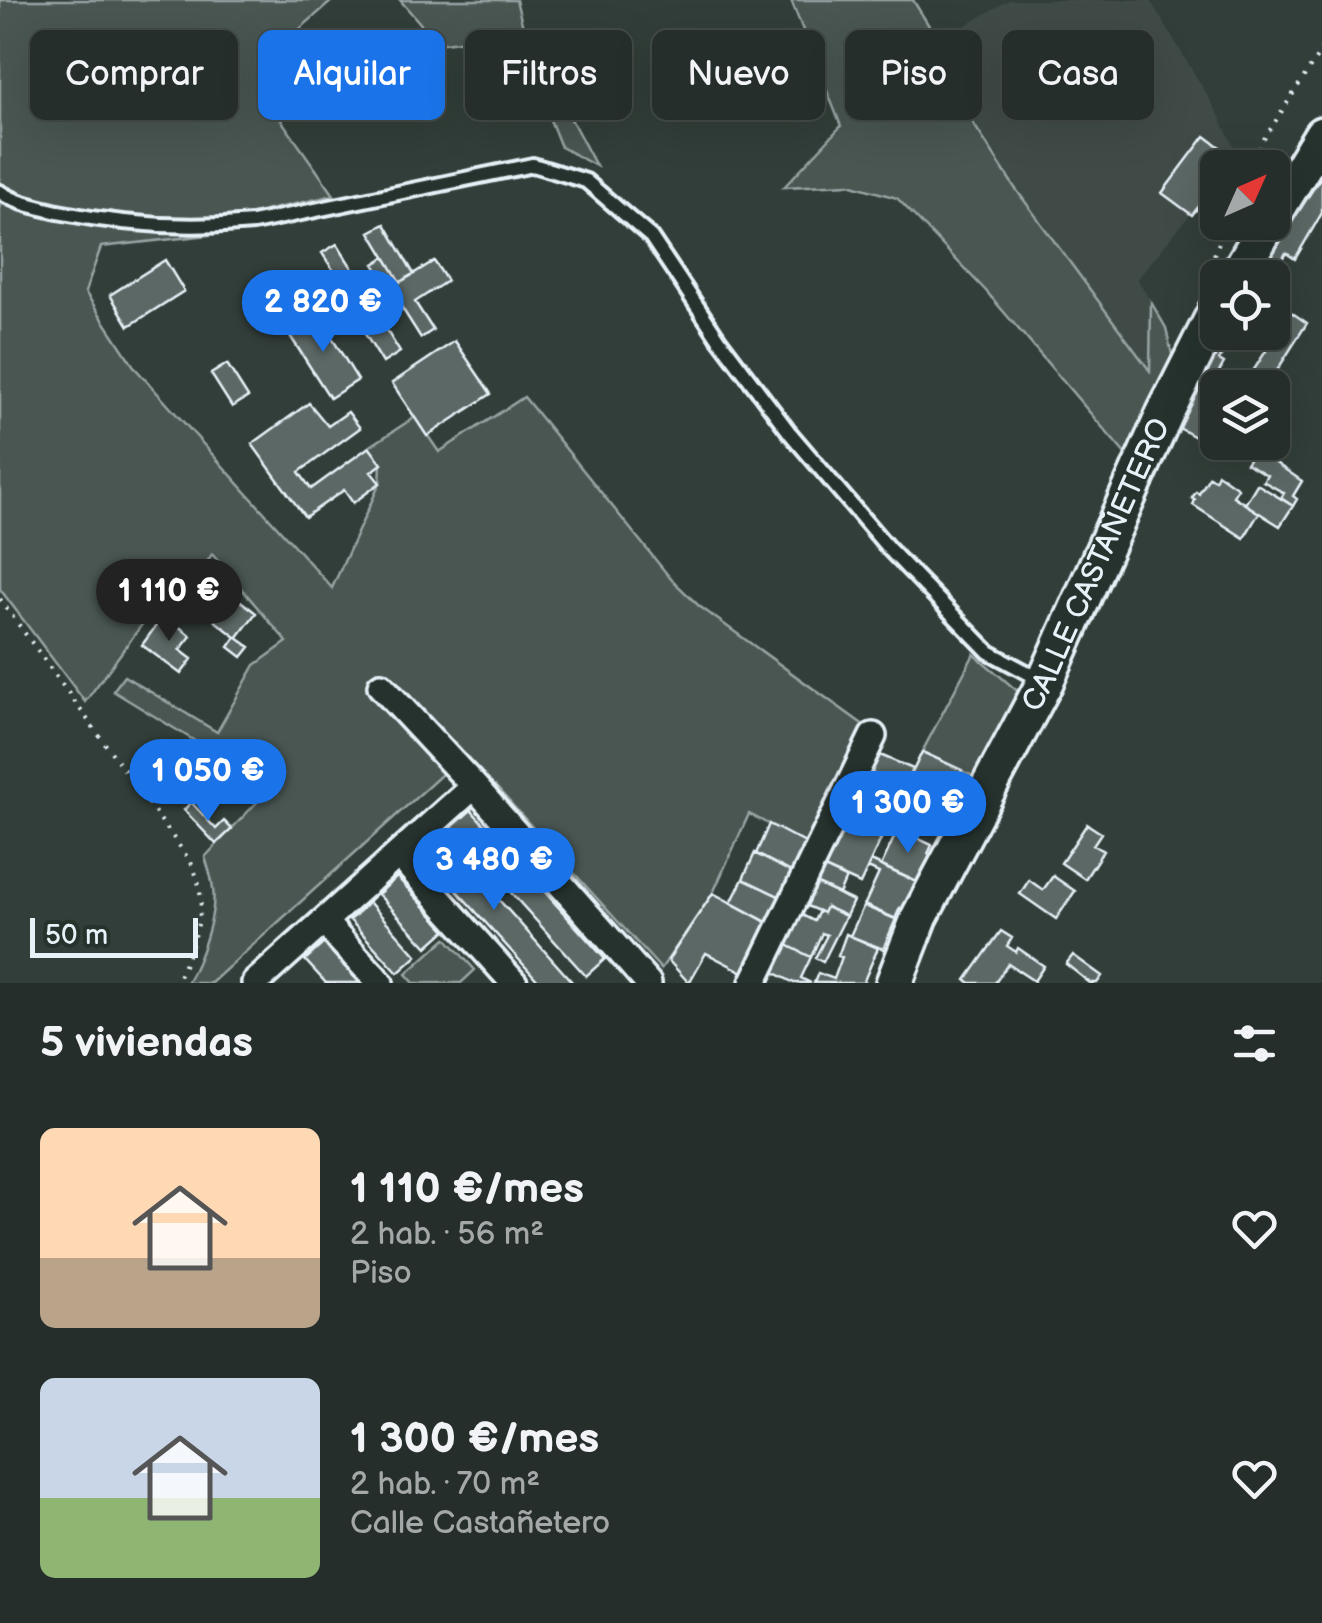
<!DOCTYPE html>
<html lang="es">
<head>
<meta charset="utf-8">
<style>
  :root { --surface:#262e2b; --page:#2e3633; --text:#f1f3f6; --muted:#a4a8a9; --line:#424a47; --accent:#1a73e8 }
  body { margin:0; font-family:"Balsamiq Sans",sans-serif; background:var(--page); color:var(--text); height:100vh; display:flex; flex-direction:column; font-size:38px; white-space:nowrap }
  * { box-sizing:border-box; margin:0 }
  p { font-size:32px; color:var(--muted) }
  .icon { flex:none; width:55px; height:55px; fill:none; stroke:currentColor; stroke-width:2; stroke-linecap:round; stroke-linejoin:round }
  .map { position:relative; height:983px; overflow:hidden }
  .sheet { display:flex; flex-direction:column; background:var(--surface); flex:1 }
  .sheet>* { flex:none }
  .banner { position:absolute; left:30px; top:30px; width:1262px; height:90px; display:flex; gap:20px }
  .needle { width:65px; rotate:45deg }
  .fabs { position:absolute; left:1200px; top:150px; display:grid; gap:20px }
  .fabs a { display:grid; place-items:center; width:90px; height:90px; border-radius:15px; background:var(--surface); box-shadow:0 10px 40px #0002,0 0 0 2px var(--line); font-size:50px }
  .scale { position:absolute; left:30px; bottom:25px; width:168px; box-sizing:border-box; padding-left:10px; border:5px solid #e8f1f8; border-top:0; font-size:28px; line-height:35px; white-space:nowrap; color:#e8f1f8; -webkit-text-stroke:8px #26332d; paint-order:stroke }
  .price { position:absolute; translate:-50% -85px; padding:0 22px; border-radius:35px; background:var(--accent); color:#fff; font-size:32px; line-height:65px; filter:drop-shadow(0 2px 5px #0008) }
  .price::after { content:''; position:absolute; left:50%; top:60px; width:30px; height:22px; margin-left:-15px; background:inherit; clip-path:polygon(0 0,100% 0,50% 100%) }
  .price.current { background:#222; color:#fff }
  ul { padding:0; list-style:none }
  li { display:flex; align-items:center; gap:30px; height:250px; padding:0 40px }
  li span { display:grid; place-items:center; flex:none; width:280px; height:200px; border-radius:15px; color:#555 }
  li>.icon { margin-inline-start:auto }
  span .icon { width:120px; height:120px; fill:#fffc; stroke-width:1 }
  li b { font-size:42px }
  h2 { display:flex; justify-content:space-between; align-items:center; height:120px; padding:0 40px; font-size:42px }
  .tag { padding:0 35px; border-radius:15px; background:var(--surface); box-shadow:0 10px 40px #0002,0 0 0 2px var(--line); font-size:35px; line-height:90px }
  .tag.current { background:var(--accent); color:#fff }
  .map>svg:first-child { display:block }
</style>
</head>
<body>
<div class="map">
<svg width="1322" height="983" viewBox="0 0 1322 983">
  <rect width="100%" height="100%" fill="#323e39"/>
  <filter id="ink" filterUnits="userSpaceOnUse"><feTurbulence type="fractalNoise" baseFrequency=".01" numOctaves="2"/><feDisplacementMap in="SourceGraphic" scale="20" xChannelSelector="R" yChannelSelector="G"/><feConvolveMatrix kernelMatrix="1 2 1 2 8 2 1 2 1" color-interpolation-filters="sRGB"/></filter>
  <g filter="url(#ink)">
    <!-- built -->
    <path fill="#3f4b46" d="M1009,0H1150L1218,113L1236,151L1226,167L1218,168L1217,182L1137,279L1151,302L1152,373L1015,188L951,89L944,50L939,41Z"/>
    <!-- green -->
    <path fill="#495651" stroke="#98a4a4" stroke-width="2.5" d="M0,0H333L271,54L269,103L334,195L230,219L101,216L55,209L0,183Z
      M400,0H516L524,31L596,166L561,147L515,33L438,44Z
      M791,0H913L944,50L951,89L1015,188L1150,371L1151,302L1166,328L1173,359L1126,455L986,291L897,198L849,184L784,187L841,126Z
      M0,199L4,203L30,213L101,227L236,232L101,247L85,292L135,368L332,588L380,483L381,464L369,447L415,417L439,452L524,397L671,579L699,606L865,726L809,845L749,814L713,893L661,969L495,786L491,787L462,756L211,983H187C200,961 217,914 213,889C212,878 208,867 205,857L259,800L253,781L208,749L113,691L124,676L217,732L255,665L287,642L212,554L191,586L177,577L85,702L0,589Z
      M974,654L1021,694L975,777L922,752Z
      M446,938L475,970L461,983H414L406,974Z"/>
    <!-- building -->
    <path fill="#5c6865" stroke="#e8f1f8" stroke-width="2.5" d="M1205,136L1232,156L1226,168H1218V182L1192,215L1162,193Z
      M1320,178L1322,180V213L1295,259L1286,253L1269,278H1256Z
      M385,224L414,274L400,282L370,232Z
      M337,244L364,287L369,283L375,293L370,297L374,305L377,302L383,312L377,315L400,352L383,363L342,297L348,293L322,253Z
      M385,257L400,282L434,261L447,281L415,302L433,330L421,338L374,264Z
      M165,260L184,291L129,326L110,295Z
      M316,312L358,380L330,398L287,331Z
      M1291,312L1307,323L1266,388H1261L1248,379Z
      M1218,332H1234L1219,360L1224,363L1214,381L1220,383L1204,415L1215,422L1205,439L1201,440L1179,428Z
      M455,341L491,394L427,436L392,383Z
      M227,364L248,397L232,407L211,374Z
      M309,403L328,426L348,412L360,428L299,472L311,489L369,447L382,464L371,472L380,483L353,503L344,490L305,517L252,444Z
      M1252,455L1274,462L1302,481L1293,496L1297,499L1293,506L1281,498L1284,493L1263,481L1267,475L1246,463Z
      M1218,474L1238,488L1233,496L1259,513L1244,538L1193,505L1195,500L1192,498L1196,492L1199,494L1209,477L1215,480Z
      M1257,484L1293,506L1280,526L1245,504Z
      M229,592L256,613L237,638L250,647L242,657L229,647L236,637L210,617Z
      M164,615L191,636L180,650L192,659L181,674L142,645Z
      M873,752L913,769L881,839L850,824L874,774L865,770Z
      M922,752L962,770L956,783L962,786L957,797L950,794L944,806L905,788Z
      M905,788L933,801L916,838L888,825Z
      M191,802L216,829L224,821L232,829L216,844L184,810Z
      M471,810L605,959L586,976L452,827Z
      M842,820L881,839L860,884L820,866Z
      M769,824L809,845L795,874L756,854Z
      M1087,824L1101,833L1093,845L1103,851L1085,879L1061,863Z
      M898,829L932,845L928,854L931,856L919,883L881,866Z
      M442,836L573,983H540L423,853Z
      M755,853L795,874L783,898L743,879Z
      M871,861L919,883L907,911L900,908L895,919L864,906L879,873L868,868Z
      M820,866L846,878L839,894L813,882Z
      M1053,876L1075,891L1056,919L1020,894L1029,880L1043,890Z
      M397,877L446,930L427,947L378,894Z
      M743,879L783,898L770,924L731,903Z
      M813,882L853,901L846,916L826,907L823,913L802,904Z
      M713,893L767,922L750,957L753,958L745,973L706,953L689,983L668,960Z
      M369,902L417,956L398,973L350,920Z
      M864,905L896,919L883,949L850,936Z
      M826,907L846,916L823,962L815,958L827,935L822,933L811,957L783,943L798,913L814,921L819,911L823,913Z
      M1001,931L1012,938L1007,946L1016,952L1018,948L1044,966L1034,981L1008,964L995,983H970L966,980Z
      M846,934L878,948L863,983H814L818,973L834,979L842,957L838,956Z
      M324,943L342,964L360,983H326L305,960Z
      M783,943L811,957L801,978L811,983H794L770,970Z
      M1073,955L1102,976L1097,983H1090L1066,964Z"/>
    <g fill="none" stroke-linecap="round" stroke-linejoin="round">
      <defs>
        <path id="lane" d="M0,192C18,204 38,207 58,212C122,225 189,229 253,223L533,165L586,181L651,237L719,339L790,433L889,549L989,652L1043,681"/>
        <path id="street" d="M381,686L474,786L648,983
          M399,855L514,983
          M324,922L380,983
          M255,983L474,786
          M753,983L873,736"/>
        <g id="secondary">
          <path d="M1272,217L1322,135"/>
          <path d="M1236,278L1269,222"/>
          <path id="s1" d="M894,983L920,916L1045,682L1165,413L1218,308"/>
        </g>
      </defs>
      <!-- lane casing -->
      <use href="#lane" stroke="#e8f1f8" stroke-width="20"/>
      <!-- street casing -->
      <use href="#street" stroke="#e8f1f8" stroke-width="32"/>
      <!-- secondary casing -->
      <use href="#secondary" stroke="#e8f1f8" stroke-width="42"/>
      <!-- path -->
      <path stroke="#e8f1f8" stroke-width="4" stroke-dasharray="2.5 8" stroke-linecap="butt" d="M1251,168L1264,139L1322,49
        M1214,255L1227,222
        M0,599L191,862C194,870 198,878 199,886C206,918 189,955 176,983"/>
      <!-- lane -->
      <use href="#lane" stroke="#26332d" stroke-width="12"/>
      <!-- street -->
      <use href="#street" stroke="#26332d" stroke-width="25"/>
      <!-- secondary -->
      <use href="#secondary" stroke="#26332d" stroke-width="35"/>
    </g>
  </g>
  <g text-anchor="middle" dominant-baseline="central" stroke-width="10" stroke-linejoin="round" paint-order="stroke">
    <!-- street labels -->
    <g font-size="30" fill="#e8f1f8" stroke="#26332d">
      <text stroke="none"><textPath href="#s1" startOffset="465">CALLE CASTAÑETERO</textPath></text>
    </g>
  </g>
</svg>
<div class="fabs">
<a><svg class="needle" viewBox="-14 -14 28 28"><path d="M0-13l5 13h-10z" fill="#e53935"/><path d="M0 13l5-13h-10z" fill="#a4a8a9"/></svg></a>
<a><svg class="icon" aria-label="locate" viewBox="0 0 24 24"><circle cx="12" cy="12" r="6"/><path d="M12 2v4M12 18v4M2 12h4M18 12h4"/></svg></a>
<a><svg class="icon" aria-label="layers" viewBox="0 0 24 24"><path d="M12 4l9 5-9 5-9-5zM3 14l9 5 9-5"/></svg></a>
</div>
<div class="scale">50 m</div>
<b class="price" style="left:323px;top:355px">2 820 €</b>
<b class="price current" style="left:169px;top:644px">1 110 €</b>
<b class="price" style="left:208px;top:824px">1 050 €</b>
<b class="price" style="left:908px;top:856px">1 300 €</b>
<b class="price" style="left:494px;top:913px">3 480 €</b>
<div class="banner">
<a class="tag">Comprar</a>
<a class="tag current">Alquilar</a>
<a class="tag">Filtros</a>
<a class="tag">Nuevo</a>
<a class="tag">Piso</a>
<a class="tag">Casa</a>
</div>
</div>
<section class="sheet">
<h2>5 viviendas<svg class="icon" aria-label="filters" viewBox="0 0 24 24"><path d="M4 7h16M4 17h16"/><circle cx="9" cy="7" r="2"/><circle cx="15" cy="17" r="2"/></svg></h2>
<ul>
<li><span style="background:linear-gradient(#ffd9b3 65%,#b9a48a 0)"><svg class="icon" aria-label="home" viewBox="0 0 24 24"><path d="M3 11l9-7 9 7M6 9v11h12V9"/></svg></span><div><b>1 110 €/mes</b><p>2 hab. · 56 m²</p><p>Piso</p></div><svg class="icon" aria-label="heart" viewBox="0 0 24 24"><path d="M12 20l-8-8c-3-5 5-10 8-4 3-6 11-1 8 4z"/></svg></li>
<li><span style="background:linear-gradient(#c9d6e8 60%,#8fb573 0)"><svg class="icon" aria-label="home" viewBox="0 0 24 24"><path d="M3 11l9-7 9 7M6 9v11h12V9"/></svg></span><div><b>1 300 €/mes</b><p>2 hab. · 70 m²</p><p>Calle Castañetero</p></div><svg class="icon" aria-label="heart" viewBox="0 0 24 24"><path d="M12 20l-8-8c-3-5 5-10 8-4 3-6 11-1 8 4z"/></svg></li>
</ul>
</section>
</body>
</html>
